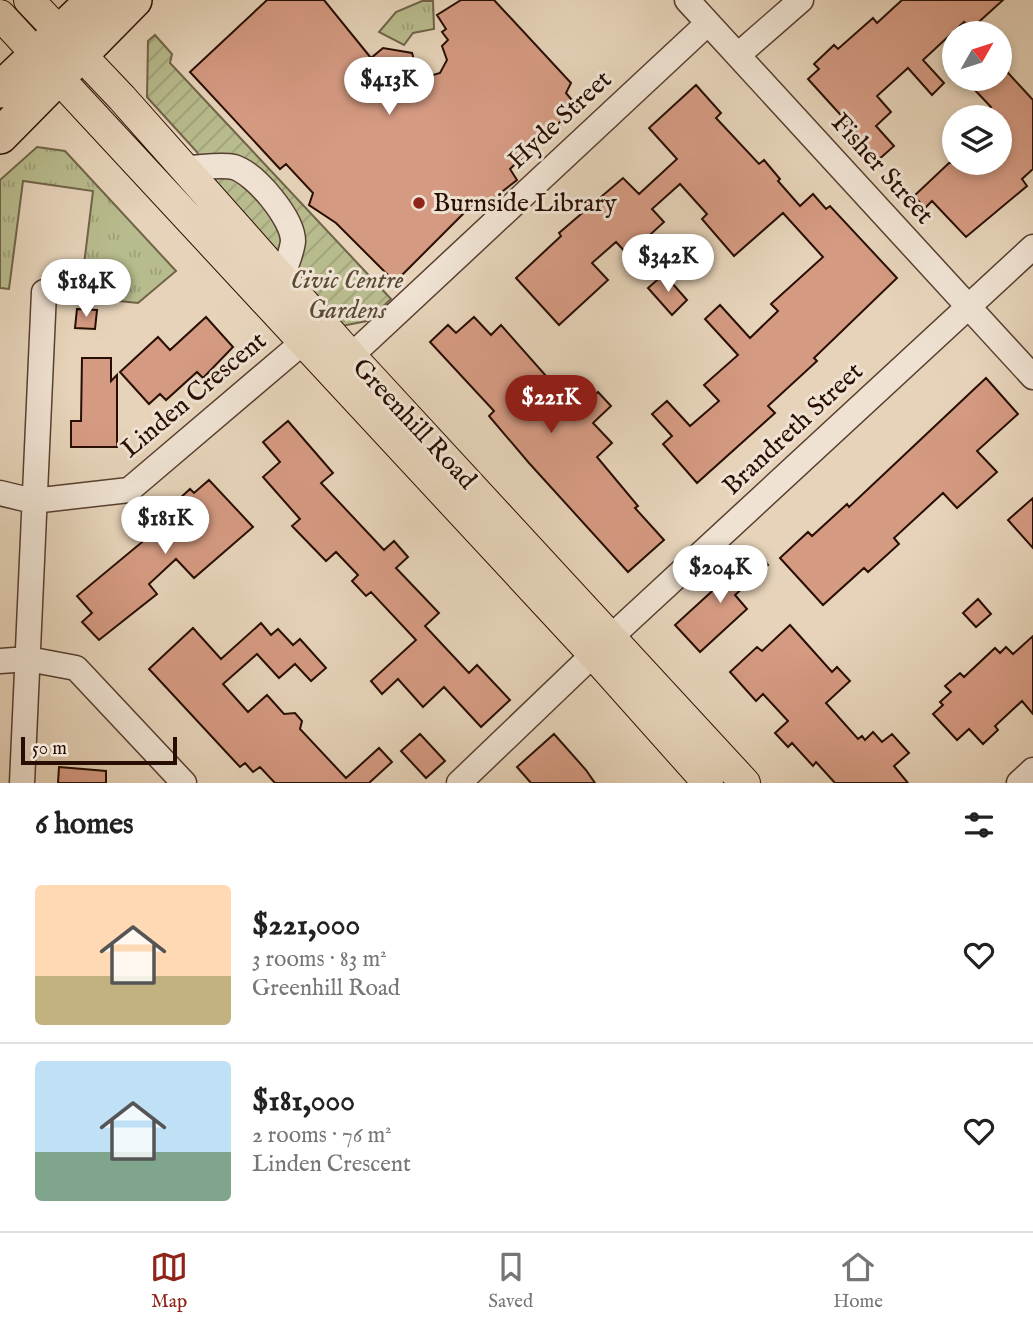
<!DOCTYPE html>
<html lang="en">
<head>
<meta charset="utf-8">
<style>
  :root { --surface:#fff; --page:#f2f2f2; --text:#222; --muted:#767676; --line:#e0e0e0; --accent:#8f2418 }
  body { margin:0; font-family:"IM FELL English",serif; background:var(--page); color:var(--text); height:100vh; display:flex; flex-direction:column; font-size:26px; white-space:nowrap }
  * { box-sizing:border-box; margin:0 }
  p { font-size:23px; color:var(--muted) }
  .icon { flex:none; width:38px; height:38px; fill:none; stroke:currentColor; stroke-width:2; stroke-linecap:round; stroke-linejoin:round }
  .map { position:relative; height:783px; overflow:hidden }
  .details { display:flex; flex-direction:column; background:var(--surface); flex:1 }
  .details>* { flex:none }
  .needle { width:46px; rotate:51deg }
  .buttons { position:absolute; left:942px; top:21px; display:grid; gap:14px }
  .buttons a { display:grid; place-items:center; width:70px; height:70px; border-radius:50%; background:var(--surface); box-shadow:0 4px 10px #0003; font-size:35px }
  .scale { position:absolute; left:21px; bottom:18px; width:156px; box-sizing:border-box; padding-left:7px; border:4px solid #280e02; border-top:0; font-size:19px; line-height:24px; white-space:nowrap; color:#280e02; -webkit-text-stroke:5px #efe2d2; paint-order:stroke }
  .price { position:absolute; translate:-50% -60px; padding:0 16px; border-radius:24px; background:#fff; color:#222; font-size:23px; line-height:46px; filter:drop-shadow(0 2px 4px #0008) }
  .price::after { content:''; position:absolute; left:50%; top:42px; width:21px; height:16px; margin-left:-10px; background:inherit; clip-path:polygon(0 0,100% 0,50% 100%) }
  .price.active { background:var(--accent); color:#fff }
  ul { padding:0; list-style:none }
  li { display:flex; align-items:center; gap:21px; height:175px; padding:0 35px }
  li+li { border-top:2px solid var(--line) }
  li span { display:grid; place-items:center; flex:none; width:196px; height:140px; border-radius:7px; color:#555 }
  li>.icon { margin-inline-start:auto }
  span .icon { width:84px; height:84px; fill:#fffc; stroke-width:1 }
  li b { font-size:30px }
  h2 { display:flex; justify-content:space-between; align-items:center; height:84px; padding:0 35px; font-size:30px }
  .dock { display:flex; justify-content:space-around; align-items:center; height:98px; border-top:2px solid var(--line); background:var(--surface); font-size:19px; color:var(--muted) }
  .dock a { display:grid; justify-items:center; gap:4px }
  .dock .active { color:var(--accent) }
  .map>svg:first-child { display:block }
</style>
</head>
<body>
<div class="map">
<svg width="1033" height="783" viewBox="0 0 1033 783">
  <defs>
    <pattern id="grass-tufts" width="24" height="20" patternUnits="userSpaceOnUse" patternTransform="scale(1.75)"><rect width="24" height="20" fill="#b8bb8d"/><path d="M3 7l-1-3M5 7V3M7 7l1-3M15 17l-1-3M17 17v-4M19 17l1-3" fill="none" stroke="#9ea078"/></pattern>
    <pattern id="garden-furrows" width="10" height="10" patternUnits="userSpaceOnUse" patternTransform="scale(1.75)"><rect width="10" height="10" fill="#b8bb8d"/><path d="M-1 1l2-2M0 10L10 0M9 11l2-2" fill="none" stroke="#9ea078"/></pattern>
  </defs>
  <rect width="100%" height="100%" fill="#e6d3b9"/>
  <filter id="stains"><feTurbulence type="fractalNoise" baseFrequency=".00286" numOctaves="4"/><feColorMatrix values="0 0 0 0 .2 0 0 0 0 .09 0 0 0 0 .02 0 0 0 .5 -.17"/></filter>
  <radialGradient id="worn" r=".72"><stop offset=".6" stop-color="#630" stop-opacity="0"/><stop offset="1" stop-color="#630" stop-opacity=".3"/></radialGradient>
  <!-- grass -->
  <path fill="url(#grass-tufts)" stroke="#706448" stroke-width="2" d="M422,1H433L434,29L413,33L404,45L379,32L396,12Z
    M37,147L65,151L176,271L138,303L80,297L93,191L23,181L9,289L0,288V180Z"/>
  <!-- garden -->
  <path fill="url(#garden-furrows)" stroke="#706448" stroke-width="2" d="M155,35L172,54L170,63L391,299L367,321L342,326L208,177L197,152L147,97L148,41Z"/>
  <!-- building -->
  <path fill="#d59a82" stroke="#280e02" stroke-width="2" d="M267,0H324L371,58L383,48L412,53L417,70L430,76L440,73L447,60L442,46L448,40L442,32L446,29L437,15L461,0H494L571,83L566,93L577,106L510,169L517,180L485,205L475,202L395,282L336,223L309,205L313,193L286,164L280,169L190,72Z
    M902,0H1003L971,29L964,22L923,60L944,83L932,95L908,68L877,96L891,112L876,126L894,146L877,161L864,147L867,144L808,79L819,69L814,64L834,45L838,49L873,18L877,23Z
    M999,63L1033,100V169L1022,179L1027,186L966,237L932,201L925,208L914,196L949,163H999V117H979L991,107L972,87L981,79H999Z
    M696,85L721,113L716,118L759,164L764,160L780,179L778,181L800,206L813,194L826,209L830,206L897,278L814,358L817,361L768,406L775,413L697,483L663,444L672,436L652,414L667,401L690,426L719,401L704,385L738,355L705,319L720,305L750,338L778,311L771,304L823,257L783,213L734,256L702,219L707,214L680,184L652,209L664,222L628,255L616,242L592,263L608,280L559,325L516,278L561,236L559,233L623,178L639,194L677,159L649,128Z
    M664,274L687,300L672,315L648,288Z
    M77,309L97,310L95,329L75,328Z
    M206,317L233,347L203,378L197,372L166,400L160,394L149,404L120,372L158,337L170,350Z
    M474,317L491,335L501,325L577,411L598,392L611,406L593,423L612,443L597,457L638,506L635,508L664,540L628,572L529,463L489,416L494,411L430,342L448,325L456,333Z
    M82,358H111V381L117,375V447H71V421H81Z
    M986,378L1018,414L977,451L997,472L957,508L943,493L894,538L899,544L868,572L864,568L823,605L780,558L808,532L812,536L847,504L849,507Z
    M288,421L333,473L321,483L384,550L394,541L408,557L396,568L439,613L425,626L469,673L477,665L510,700L481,727L444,687L423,707L398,679L382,694L371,681L416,640L371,592L366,596L352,581L358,575L336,552L326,561L292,526L300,519L263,477L280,462L263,442Z
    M209,480L253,527L194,578L176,559L149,584L157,594L99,640L82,622L92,613L77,596L153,533L151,531L181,503L178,500L190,489L194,493Z
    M1033,498V548L1008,520Z
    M756,551L768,565L735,595L747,609L700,652L675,625Z
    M978,599L991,614L976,627L963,613Z
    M261,623L271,635L278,629L293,645L300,639L326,668L311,681L295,664L279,678L257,654L223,684L248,712L267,695L284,714L295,713L302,721L300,729L346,778L379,748L392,762L369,783H275L260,767L253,772L245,763L240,767L149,669L193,628L221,659Z
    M790,625L832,672L837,667L850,681L826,703L858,739L862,736L865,740L873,732L882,742L892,734L909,753L894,766L908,783H835L816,762L813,766L792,743L788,747L775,733L788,721L763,694L756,701L730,672L757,647L762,651Z
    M1033,636V714L1022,701L995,726L998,730L983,744L969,729L957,740L933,714L943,705L940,702L951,692L945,686L960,673L964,677L995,648L1000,653L1006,647L1013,654Z
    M420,734L445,761L426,778L401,751Z
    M554,734L586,770L595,783H531L517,767Z
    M59,767L106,771V783H58Z"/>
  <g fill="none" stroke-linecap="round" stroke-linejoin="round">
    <defs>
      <path id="minor" d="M687,0L1033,377
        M738,55L801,0
        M185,168C200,168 220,164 234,167C256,174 293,219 293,241C292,253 285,267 282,278
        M337,369L708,23
        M0,493L33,501L129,490L302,343
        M0,661L28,659L76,668L184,783
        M22,783L44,292
        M459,783L625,624L1033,247
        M1019,783L1033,770"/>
      <path id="major" d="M29,0L122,98L351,356L745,783
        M0,15L593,654L708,783"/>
      <path id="highway" d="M0,90L94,0
        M0,136L134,0"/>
    </defs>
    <!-- minor casing -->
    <use href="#minor" stroke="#583f30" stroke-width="27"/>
    <!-- major casing -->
    <use href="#major" stroke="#280e02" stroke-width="32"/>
    <!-- highway casing -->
    <use href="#highway" stroke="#280e02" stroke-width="38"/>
    <!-- minor -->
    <use href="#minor" stroke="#efe2d2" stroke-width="24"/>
    <!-- major -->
    <use href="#major" stroke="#e6d3b9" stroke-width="30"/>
    <!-- highway -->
    <use href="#highway" stroke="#e6d3b9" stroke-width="35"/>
  </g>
  <!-- markers -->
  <circle fill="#8f2418" stroke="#efe2d2" stroke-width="2.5" cx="419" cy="203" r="7"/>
  <g text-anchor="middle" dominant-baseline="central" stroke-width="6" stroke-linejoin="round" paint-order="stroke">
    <!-- street labels -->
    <g font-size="26" fill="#280e02" stroke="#efe2d2">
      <text transform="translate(560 120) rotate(-43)">Hyde Street</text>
      <text transform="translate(882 169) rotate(48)">Fisher Street</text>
      <text transform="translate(194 395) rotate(-40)">Linden Crescent</text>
      <text transform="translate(414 424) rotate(47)">Greenhill Road</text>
      <text transform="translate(793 429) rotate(-43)">Brandreth Street</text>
    </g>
    <!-- poi labels -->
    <g font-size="26" fill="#280e02" stroke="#efe2d2" text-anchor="start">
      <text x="433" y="203">Burnside Library</text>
    </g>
    <!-- park labels -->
    <g font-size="26" font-style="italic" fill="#5a4b33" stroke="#efe2d2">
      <text x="347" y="280">Civic Centre<tspan x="347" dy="30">Gardens</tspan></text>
    </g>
  </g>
  <rect width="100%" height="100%" filter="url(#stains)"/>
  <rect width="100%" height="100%" fill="url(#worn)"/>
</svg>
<div class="buttons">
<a><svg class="needle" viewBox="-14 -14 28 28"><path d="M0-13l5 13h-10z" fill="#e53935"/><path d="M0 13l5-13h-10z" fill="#767676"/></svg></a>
<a><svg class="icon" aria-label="layers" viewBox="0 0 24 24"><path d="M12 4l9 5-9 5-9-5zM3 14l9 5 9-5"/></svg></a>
</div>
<div class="scale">50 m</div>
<b class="price" style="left:389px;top:117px">$413K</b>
<b class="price" style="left:668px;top:294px">$342K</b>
<b class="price" style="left:86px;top:319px">$184K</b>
<b class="price active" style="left:551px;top:435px">$221K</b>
<b class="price" style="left:165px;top:556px">$181K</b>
<b class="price" style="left:720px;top:605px">$204K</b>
</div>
<section class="details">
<h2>6 homes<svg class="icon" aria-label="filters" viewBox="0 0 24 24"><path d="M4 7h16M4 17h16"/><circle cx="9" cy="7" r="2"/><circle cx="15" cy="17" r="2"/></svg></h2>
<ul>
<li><span style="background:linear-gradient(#ffd9b3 65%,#c2b280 0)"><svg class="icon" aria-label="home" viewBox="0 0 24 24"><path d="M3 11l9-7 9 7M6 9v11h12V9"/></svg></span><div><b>$221,000</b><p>3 rooms · 83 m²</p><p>Greenhill Road</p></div><svg class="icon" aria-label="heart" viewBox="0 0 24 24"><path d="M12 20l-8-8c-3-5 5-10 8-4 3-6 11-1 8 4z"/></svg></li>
<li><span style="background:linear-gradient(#bfe0f5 65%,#7fa58c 0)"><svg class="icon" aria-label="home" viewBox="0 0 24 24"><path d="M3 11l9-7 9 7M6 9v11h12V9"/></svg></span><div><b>$181,000</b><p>2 rooms · 76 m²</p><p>Linden Crescent</p></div><svg class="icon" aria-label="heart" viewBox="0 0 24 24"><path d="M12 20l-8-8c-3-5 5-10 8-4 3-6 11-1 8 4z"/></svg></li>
</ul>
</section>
<nav class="dock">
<a class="active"><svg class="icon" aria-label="map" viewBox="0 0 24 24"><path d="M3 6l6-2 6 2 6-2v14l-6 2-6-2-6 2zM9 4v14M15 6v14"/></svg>Map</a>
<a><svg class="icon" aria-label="saved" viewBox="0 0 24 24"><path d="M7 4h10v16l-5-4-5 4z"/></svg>Saved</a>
<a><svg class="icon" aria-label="home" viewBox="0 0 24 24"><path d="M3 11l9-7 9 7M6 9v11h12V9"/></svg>Home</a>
</nav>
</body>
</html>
